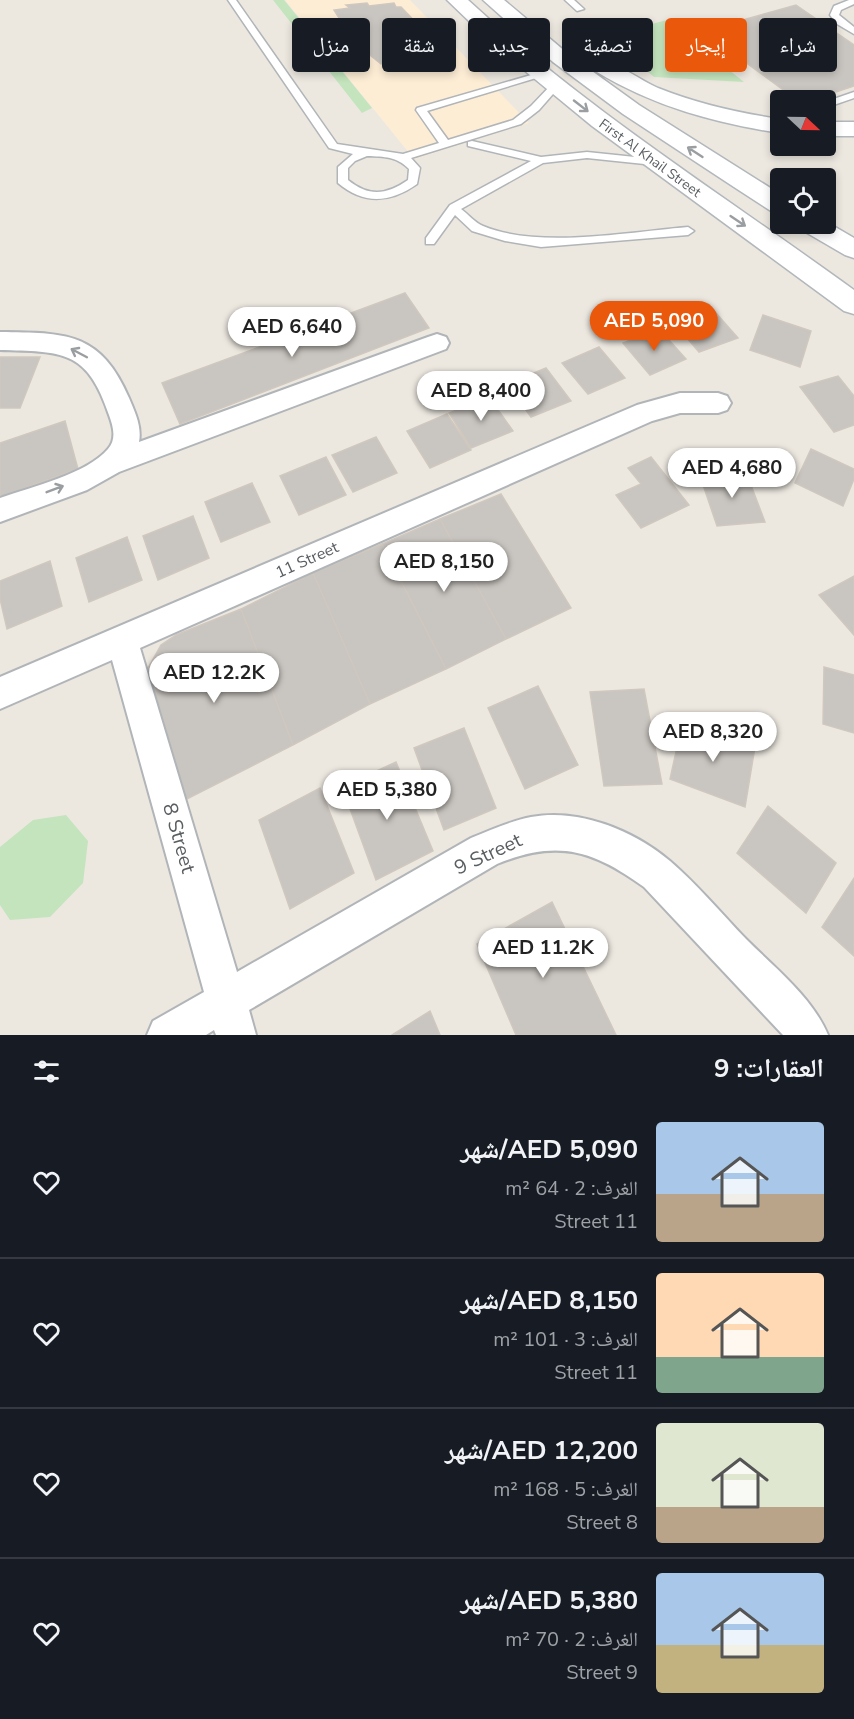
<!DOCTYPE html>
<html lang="ar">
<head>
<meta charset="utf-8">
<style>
  :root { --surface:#171b24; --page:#242831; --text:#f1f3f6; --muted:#9ea1a6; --line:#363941; --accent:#ea580c }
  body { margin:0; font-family:"Nunito Sans","Noto Naskh Arabic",sans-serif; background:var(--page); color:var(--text); direction:rtl; height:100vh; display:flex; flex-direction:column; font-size:22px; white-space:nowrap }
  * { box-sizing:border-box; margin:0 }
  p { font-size:20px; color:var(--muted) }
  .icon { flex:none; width:33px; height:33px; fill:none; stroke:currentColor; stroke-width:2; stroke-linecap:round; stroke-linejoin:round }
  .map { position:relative; height:1035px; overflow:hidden; direction:ltr }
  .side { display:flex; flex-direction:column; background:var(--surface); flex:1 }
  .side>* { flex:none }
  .guide { position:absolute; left:18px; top:18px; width:819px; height:54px; direction:rtl; display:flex; gap:12px }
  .needle { width:39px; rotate:112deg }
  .tools { position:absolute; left:770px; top:90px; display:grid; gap:12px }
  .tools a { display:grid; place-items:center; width:66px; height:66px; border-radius:6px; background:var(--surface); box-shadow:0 3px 9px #0003; font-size:30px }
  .price { position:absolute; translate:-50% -51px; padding:0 14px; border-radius:21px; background:#fff; color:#222; font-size:20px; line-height:39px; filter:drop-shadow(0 2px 3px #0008) }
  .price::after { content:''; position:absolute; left:50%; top:36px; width:18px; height:14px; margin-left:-9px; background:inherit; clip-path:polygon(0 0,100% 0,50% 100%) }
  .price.selected { background:var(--accent); color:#fff }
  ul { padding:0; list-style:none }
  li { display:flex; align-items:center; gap:18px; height:150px; padding:0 30px }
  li+li { border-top:2px solid var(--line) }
  li span { display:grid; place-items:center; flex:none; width:168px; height:120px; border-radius:6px; color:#555 }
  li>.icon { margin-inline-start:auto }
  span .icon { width:72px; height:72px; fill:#fffc; stroke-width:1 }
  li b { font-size:26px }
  h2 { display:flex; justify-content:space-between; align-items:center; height:72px; padding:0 30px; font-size:26px }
  .pill { padding:0 21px; border-radius:6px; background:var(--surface); box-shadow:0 3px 9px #0003; font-size:21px; line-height:54px }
  .pill.selected { background:var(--accent); color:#fff }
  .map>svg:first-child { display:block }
</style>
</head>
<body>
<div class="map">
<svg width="854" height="1035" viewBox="0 0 854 1035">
  <rect width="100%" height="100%" fill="#ece8e0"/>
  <!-- commercial -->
  <path fill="#fdedd5" d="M285,0H410L529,123L414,159Z"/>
  <!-- green -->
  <path fill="#c3e4bd" d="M273,0H284L372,108L362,113Z
    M667,20L744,82L654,77L606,36Z
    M66,815L88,841L83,883L50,917L10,920L0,905V847L33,820Z"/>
  <!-- building -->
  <path fill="#c9c5c0" stroke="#d0c8bf" stroke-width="1.5" d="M367,3L369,6L394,3L396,7H401L428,35L423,37L430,40L410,50L414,54L395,62L391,60L381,64L355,43L334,10L350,8L346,5Z
    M796,5L854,45V86L812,100H797L703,31Z
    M405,293L429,328L180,424L162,383Z
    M708,304L738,338L699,352L669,317Z
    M763,315L811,331L800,367L750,350Z
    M659,329L686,359L650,375L623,343Z
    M599,347L625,378L588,394L562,363Z
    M0,357H40L20,408H0Z
    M546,368L571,401L531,417L507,384Z
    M838,376L854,396V425L834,432L800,387Z
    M489,397L513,431L471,448L449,413Z
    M447,414L471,450L430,468L407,431Z
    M65,421L78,469L0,497V443Z
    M376,437L397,473L353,492L332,455Z
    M811,449L854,469V479L843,506L795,483Z
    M326,457L346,495L299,515L280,476Z
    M651,457L689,505L641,528L616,495L641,484L628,468Z
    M746,472L765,522L717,526L700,476Z
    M252,483L270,522L221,542L205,502Z
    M501,494L571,608L506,639L440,519Z
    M193,516L209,558L158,580L143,536Z
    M440,519L506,639L446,669L382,544Z
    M127,537L142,580L89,602L76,558Z
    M382,544L446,669L370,704L313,573Z
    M50,561L62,606L7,629L0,599V581Z
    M313,573L370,704L293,745L241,609Z
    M854,576V635L819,595Z
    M241,609L293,745L183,801L143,677L161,645L176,635Z
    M824,667L854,675V733L823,724Z
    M538,686L578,765L525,789L488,708Z
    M644,689L662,784L604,786L590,692Z
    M683,720L755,747L745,807L670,779Z
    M464,728L496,808L444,830L414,748Z
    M396,762L433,851L376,880L342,787Z
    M320,788L354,873L290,909L259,820Z
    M768,806L836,863L806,913L737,853Z
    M854,878V956L822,927Z
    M552,902L616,1035H516L477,944Z
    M430,1011L440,1035H392Z"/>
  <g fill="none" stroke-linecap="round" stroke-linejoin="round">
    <defs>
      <path id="service" d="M228,0H236L337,144L403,154L439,143L416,110L417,108L538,73L546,75L427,111L448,140L513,120L531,106L552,84L560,86L539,110L521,124L411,158L420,168L417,184C390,203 364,205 338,183V167L353,154L329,148ZM367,156C385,157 396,156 409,169L408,180C386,195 369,197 348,180V168L355,161Z
        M565,0H574L584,9L577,11Z
        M849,0H854V4L841,10L839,15L854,27V34L837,24L830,15L834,6Z
        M854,92V98L825,108V102Z
        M472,141L541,157L587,152L654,159L659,162L654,165L587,158L543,163L461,209C468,214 475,223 483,226C538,249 628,232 688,227L694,231L688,235L541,247L505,241L472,231L455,215L434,244H426V238L450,205L531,161L468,146V142Z"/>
      <path id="minor" d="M0,332C65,333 100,331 129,398C135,412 142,427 139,442L428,337L437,334L446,337L449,343L446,349L119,472L87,490L0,522V498C31,487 87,474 108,449C117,439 113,426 109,415C87,349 62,352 0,350Z
        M680,393H718L727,396L731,403L727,410L718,413H680L652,421L140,648L237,972L471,838C491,830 510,821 531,817C579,808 633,830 670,861C697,884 721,913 746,939C775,968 812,997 828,1035H783L644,887C593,850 557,839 497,864L249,1010L256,1035H216L214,1030L206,1035H147L153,1021L204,992L112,660L0,709V677L637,405Z"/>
      <path id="secondary" d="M447,0H468C587,110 723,195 854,290V314L844,311L592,126L496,47Z
        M483,0H504L567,53L639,105L780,194V213L771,211L734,187L623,114L553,62Z
        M604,62C623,66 640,80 658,88C698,104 738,113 780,119V133C715,123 653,106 597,72L593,68L597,64Z
        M825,122H854V136H825Z
        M825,221L854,238V258L845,255L802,230L798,224H825Z"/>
    </defs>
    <!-- service casing -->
    <use href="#service" stroke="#b1b5b8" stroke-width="3"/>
    <!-- minor casing -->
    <use href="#minor" stroke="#b1b5b8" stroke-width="4"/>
    <!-- secondary casing -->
    <use href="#secondary" stroke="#b2b7bb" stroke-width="3"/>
    <!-- service -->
    <use href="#service" fill="#fff" fill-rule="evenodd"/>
    <!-- minor -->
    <use href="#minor" fill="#fff" fill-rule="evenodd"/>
    <!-- secondary -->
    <use href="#secondary" fill="#fff" fill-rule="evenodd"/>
  </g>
  <!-- one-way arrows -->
  <defs><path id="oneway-shaft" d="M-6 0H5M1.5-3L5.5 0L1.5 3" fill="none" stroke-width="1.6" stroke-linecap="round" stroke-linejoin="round" transform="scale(1.5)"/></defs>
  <g stroke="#9b9ea0">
    <use href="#oneway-shaft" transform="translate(581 106) rotate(38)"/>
    <use href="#oneway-shaft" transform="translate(695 152) rotate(-147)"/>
    <use href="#oneway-shaft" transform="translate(738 221) rotate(34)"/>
    <use href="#oneway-shaft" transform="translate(79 353) rotate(-152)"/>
    <use href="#oneway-shaft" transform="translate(55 489) rotate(-21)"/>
  </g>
  <g text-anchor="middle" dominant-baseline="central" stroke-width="4.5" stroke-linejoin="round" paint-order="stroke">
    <!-- far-street labels -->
    <g font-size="14" fill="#595e61" stroke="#fff">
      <text transform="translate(650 158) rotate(36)">First Al Khail Street</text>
    </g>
    <!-- street labels -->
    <g font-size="16" fill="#595e61" stroke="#fff">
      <text transform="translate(307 560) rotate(-24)">11 Street</text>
    </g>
    <!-- near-street labels -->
    <g font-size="20" fill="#595e61" stroke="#fff">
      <text transform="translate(179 838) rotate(74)">8 Street</text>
      <text transform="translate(488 854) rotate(-25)">9 Street</text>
    </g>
  </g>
</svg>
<div class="tools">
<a><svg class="needle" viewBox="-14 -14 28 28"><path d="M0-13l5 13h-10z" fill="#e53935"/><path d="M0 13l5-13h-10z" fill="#9ea1a6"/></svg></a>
<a><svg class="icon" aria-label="locate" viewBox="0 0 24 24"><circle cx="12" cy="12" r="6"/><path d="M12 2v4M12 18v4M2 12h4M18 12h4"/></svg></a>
</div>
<b class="price selected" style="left:654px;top:352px">AED 5,090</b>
<b class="price" style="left:292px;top:358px">AED 6,640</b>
<b class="price" style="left:481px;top:422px">AED 8,400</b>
<b class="price" style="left:732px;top:499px">AED 4,680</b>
<b class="price" style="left:444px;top:593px">AED 8,150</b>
<b class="price" style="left:214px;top:704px">AED 12.2K</b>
<b class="price" style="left:713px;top:763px">AED 8,320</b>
<b class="price" style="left:387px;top:821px">AED 5,380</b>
<b class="price" style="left:543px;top:979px">AED 11.2K</b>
<div class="guide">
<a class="pill">شراء</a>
<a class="pill selected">إيجار</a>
<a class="pill">تصفية</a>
<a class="pill">جديد</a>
<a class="pill">شقة</a>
<a class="pill">منزل</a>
</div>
</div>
<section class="side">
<h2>العقارات: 9<svg class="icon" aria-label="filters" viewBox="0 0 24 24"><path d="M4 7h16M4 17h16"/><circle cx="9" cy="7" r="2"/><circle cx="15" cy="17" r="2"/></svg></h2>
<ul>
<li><span style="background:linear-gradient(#a9c7e8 60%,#b9a48a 0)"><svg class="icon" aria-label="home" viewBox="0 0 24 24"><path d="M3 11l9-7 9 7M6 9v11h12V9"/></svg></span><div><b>AED 5,090/شهر</b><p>الغرف: 2 · 64 m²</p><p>11 Street</p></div><svg class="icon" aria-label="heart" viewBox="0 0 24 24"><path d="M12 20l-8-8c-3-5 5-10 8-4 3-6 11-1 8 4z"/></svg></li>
<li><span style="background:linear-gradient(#ffd9b3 70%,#7fa58c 0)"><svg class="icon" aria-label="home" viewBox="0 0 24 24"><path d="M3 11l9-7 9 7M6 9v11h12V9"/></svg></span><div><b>AED 8,150/شهر</b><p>الغرف: 3 · 101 m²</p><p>11 Street</p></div><svg class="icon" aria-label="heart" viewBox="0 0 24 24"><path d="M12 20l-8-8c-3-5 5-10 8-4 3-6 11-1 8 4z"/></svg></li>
<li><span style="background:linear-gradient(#dfe7d0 70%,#b9a48a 0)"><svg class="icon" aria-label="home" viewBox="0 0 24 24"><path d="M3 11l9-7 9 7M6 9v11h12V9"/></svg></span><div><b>AED 12,200/شهر</b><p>الغرف: 5 · 168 m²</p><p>8 Street</p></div><svg class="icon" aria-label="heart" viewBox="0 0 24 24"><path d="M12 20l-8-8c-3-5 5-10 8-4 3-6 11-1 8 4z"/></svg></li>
<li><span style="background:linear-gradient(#a9c7e8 60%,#c2b280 0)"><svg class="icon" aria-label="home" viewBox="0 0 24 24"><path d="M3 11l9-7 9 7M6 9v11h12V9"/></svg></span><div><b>AED 5,380/شهر</b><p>الغرف: 2 · 70 m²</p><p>9 Street</p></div><svg class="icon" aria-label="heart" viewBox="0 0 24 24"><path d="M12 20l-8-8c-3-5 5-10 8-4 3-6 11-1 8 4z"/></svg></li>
</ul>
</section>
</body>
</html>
